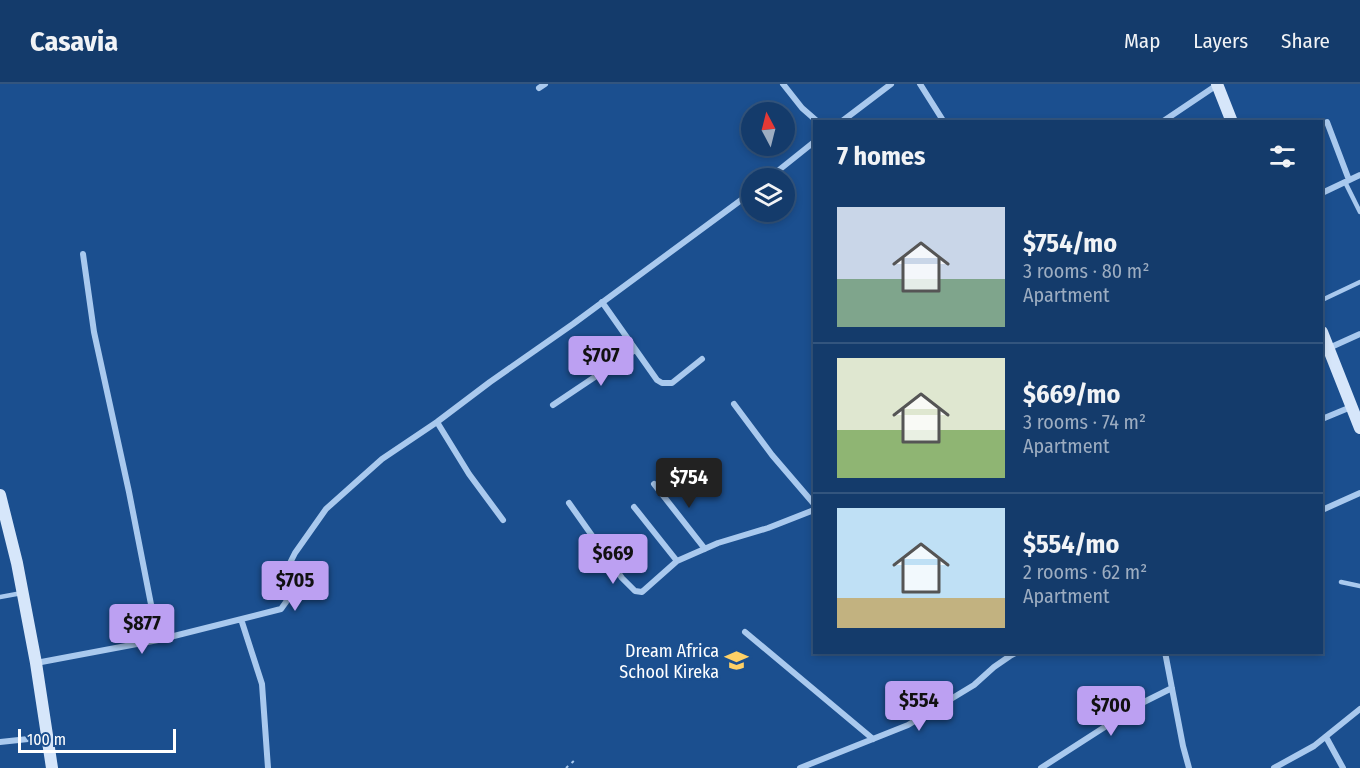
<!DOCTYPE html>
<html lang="en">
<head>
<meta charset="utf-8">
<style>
  :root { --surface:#143b6b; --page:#214673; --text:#f1f3f6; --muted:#9dadc1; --line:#33557e; --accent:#bca0f2 }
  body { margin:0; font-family:"Fira Sans Condensed",sans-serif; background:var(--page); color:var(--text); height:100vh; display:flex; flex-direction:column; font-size:22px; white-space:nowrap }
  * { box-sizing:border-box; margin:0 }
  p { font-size:20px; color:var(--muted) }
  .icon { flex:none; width:33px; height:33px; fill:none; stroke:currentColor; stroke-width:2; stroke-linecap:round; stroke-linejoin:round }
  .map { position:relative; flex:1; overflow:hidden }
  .sheet { position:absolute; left:813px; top:36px; width:510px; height:534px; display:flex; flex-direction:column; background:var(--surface); border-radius:0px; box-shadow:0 3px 9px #0003,0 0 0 2px var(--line) }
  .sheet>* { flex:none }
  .needle { width:39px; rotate:353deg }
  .controls { position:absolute; left:741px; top:18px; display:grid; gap:12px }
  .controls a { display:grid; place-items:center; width:54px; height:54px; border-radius:50%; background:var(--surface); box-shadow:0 3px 9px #0003,0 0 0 2px var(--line); font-size:30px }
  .scale { position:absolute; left:18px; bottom:15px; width:158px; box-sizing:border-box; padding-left:6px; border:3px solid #fff; border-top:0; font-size:16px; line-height:21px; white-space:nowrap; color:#fff; -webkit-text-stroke:4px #1b4f8f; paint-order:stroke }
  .price { position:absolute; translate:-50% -51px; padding:0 14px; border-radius:6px; background:var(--accent); color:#111; font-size:20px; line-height:39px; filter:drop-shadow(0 2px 3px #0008) }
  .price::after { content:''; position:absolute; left:50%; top:36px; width:18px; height:14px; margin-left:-9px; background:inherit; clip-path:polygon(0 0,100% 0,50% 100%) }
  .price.selected { background:#222; color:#fff }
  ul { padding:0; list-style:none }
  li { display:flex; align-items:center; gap:18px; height:150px; padding:0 24px }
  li+li { border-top:2px solid var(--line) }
  li span { display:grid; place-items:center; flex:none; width:168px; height:120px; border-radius:0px; color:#555 }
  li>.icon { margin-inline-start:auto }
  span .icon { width:72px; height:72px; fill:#fffc; stroke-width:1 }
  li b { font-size:26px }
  h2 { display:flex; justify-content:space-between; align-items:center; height:72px; padding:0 24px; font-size:26px }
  header { display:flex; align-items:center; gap:36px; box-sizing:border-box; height:84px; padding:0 30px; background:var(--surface); border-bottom:2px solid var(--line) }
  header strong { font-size:28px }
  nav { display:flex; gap:33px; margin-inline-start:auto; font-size:21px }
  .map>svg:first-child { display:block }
</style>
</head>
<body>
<header>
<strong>Casavia</strong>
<nav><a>Map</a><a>Layers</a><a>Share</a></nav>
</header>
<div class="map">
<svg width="1360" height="684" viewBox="0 0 1360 684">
  <rect width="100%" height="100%" fill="#1b4f8f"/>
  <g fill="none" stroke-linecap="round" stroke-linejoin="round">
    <!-- path -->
    <path stroke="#a9c9ee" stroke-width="2" stroke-dasharray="3 4.5" stroke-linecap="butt" d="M566,684L577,674"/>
    <!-- lane -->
    <path stroke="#a9c9ee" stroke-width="4.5" d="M1345,98L1360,128
      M1322,216L1360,198
      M1341,498L1360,502
      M0,513L22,509"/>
    <!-- street -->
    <path stroke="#a9c9ee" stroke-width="6" d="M783,0L802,24L818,38
      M920,0L944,38
      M539,4L545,0
      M841,38L891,0
      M1162,38L1217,1
      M1327,38L1349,96
      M769,94L814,58
      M1322,109L1360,91
      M83,170L94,248L129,408L158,556
      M602,218L657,296L662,299H672L702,275
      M1329,264L1360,250
      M734,320L772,371L814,420
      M553,321L635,266
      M1322,335L1351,323
      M437,338L469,390L503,436
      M654,400L705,465
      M569,419L622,494L635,507L642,508L677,477L718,459L768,444L814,426
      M634,423L677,477
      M1322,426L1360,409
      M241,535L262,600L268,684
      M745,548L873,655
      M1165,568L1183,662L1189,684
      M36,579L158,556L281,525L286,518L287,515L286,487L295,469L326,425L382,375L437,338L490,298L573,240L752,108
      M1326,653L1343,684
      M0,658L47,653
      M800,684L908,641L974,601L994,583L1010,572L1017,568
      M1041,684L1142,619L1172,604
      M1274,684L1314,662L1360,625"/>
    <!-- secondary -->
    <path stroke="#d6e6fa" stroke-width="12" d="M1217,0L1232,38
      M1322,248L1360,344
      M0,411L17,479L36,579L52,684"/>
  </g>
  <!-- icons -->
  <defs>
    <symbol id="school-bare" viewBox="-9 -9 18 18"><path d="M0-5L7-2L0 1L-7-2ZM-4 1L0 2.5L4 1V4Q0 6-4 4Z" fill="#ffd166" stroke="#1b4f8f" stroke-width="2.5" paint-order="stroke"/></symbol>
  </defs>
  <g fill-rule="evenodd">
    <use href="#school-bare" x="720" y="560" width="33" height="33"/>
  </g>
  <g text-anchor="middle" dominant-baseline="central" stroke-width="4.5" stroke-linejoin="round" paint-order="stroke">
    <!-- poi labels -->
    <g font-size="18" fill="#fff" stroke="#1b4f8f" text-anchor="end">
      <text x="719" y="567">Dream Africa<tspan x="719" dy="21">School Kireka</tspan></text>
    </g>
  </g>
</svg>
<div class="controls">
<a><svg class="needle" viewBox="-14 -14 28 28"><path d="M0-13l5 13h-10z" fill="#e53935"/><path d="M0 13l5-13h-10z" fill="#9dadc1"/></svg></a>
<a><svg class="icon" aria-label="layers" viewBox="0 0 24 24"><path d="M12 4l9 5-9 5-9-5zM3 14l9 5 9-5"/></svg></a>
</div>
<div class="scale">100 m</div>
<b class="price" style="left:601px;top:303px">$707</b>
<b class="price selected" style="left:689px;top:425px">$754</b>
<b class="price" style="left:613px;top:501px">$669</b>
<b class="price" style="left:295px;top:528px">$705</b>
<b class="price" style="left:142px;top:571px">$877</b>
<b class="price" style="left:919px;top:648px">$554</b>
<b class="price" style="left:1111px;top:653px">$700</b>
<section class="sheet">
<h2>7 homes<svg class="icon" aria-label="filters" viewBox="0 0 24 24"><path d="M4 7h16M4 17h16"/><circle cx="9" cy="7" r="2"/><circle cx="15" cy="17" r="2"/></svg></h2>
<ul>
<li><span style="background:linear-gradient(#c9d6e8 60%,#7fa58c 0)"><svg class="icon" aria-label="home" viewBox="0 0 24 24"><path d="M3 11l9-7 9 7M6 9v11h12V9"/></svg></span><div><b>$754/mo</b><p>3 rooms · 80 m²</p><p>Apartment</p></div></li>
<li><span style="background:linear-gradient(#dfe7d0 60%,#8fb573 0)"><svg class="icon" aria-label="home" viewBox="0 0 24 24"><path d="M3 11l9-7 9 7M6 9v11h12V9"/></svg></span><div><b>$669/mo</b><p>3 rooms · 74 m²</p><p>Apartment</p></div></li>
<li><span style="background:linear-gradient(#bfe0f5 75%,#c2b280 0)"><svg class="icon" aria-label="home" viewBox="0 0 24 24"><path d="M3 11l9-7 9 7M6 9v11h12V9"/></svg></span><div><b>$554/mo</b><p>2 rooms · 62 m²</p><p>Apartment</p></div></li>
</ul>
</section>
</div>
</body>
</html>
